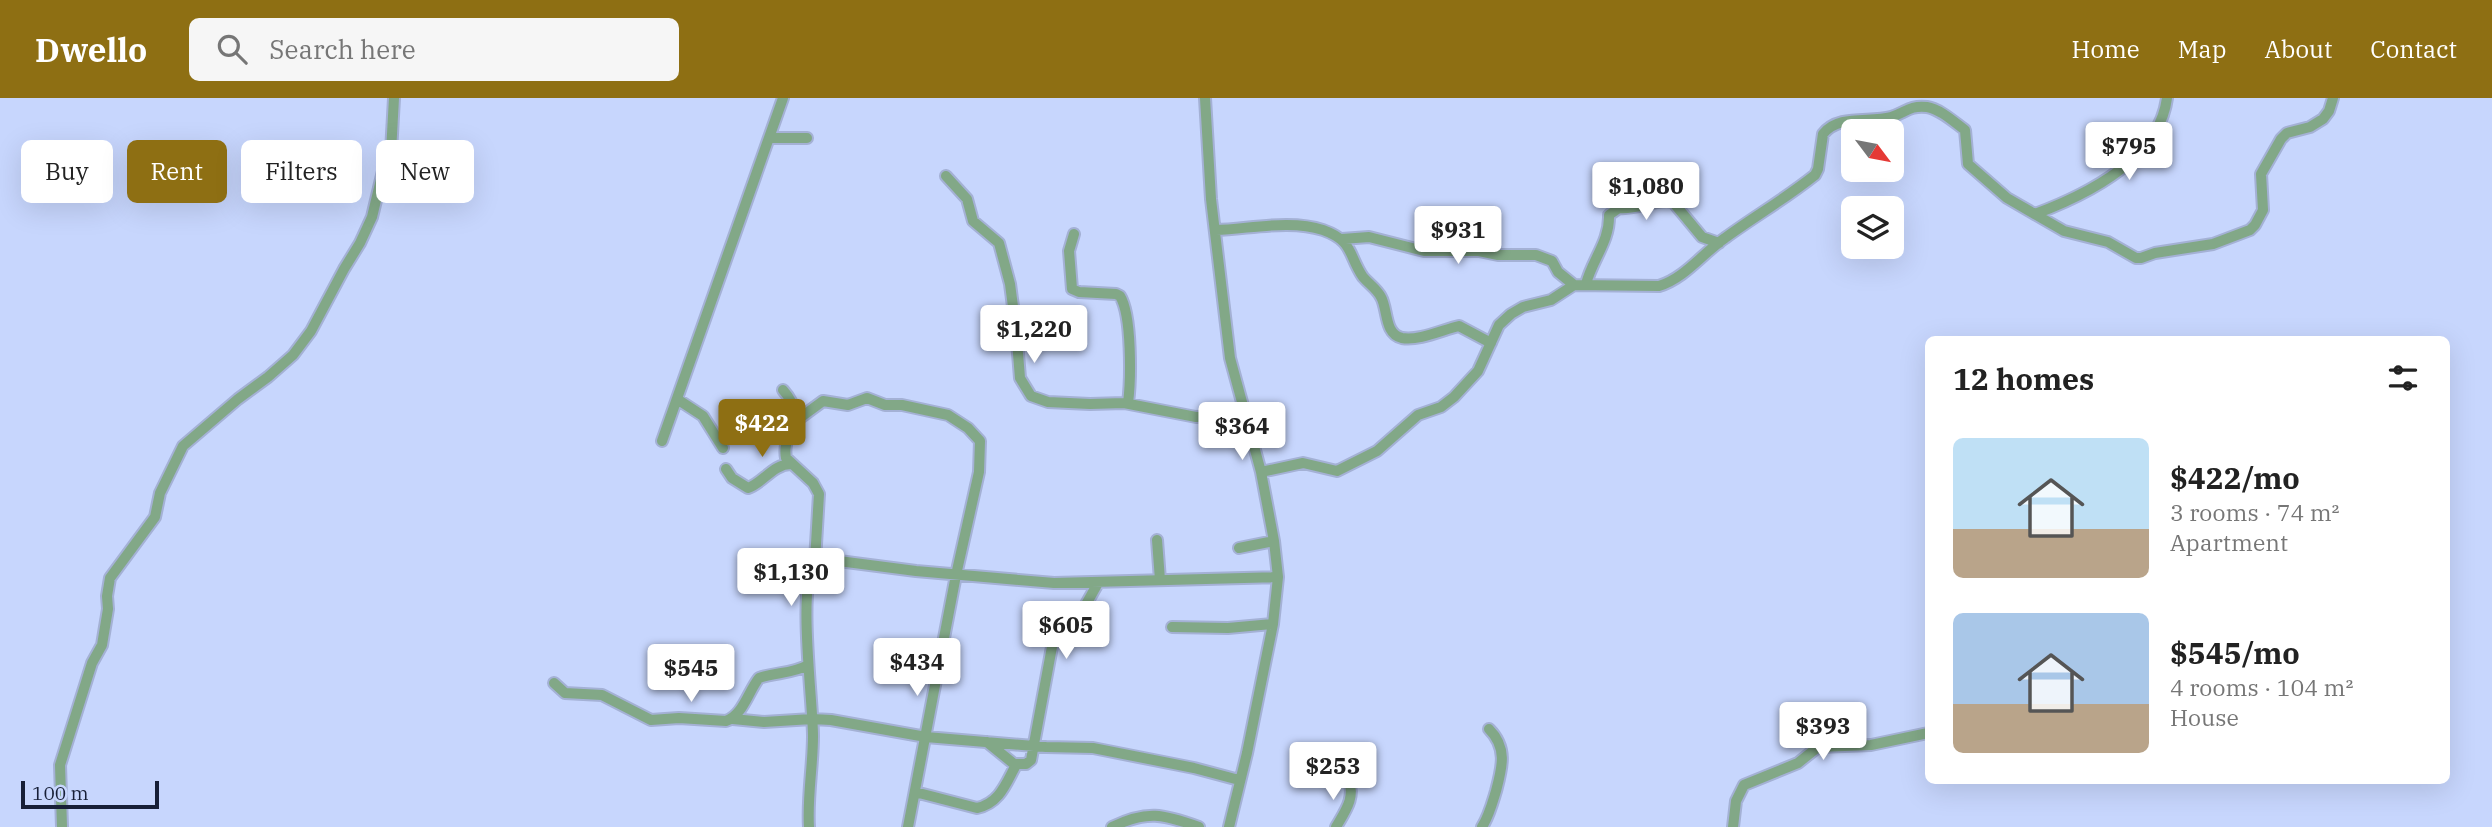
<!DOCTYPE html>
<html lang="en">
<head>
<meta charset="utf-8">
<style>
  :root { --surface:#fff; --page:#f6f6f6; --text:#222; --muted:#767676; --accent:#8e6f13 }
  body { margin:0; font-family:"IBM Plex Serif",serif; background:var(--page); color:var(--text); height:100vh; display:flex; flex-direction:column; font-size:26px; white-space:nowrap }
  * { box-sizing:border-box; margin:0 }
  p { font-size:23px; color:var(--muted) }
  .icon { flex:none; width:38px; height:38px; fill:none; stroke:currentColor; stroke-width:2; stroke-linecap:round; stroke-linejoin:round }
  .map { position:relative; flex:1; overflow:hidden }
  .side { position:absolute; left:1925px; top:238px; width:525px; height:448px; display:flex; flex-direction:column; background:var(--surface); border-radius:10px; box-shadow:0 7px 28px #0002 }
  .side>* { flex:none }
  .banner { position:absolute; left:21px; top:42px; width:665px; height:63px; display:flex; gap:14px }
  .needle { width:46px; rotate:122deg }
  .buttons { position:absolute; left:1841px; top:21px; display:grid; gap:14px }
  .buttons a { display:grid; place-items:center; width:63px; height:63px; border-radius:10px; background:var(--surface); box-shadow:0 7px 28px #0002; font-size:35px }
  .scale { position:absolute; left:21px; bottom:18px; width:138px; box-sizing:border-box; padding-left:7px; border:4px solid #171f37; border-top:0; font-size:19px; line-height:24px; white-space:nowrap; color:#171f37; -webkit-text-stroke:5px #c7d6fd; paint-order:stroke }
  .price { position:absolute; translate:-50% -60px; padding:0 16px; border-radius:7px; background:#fff; color:#222; font-size:23px; line-height:46px; filter:drop-shadow(0 2px 4px #0008) }
  .price::after { content:''; position:absolute; left:50%; top:42px; width:21px; height:16px; margin-left:-10px; background:inherit; clip-path:polygon(0 0,100% 0,50% 100%) }
  .price.selected { background:var(--accent); color:#fff }
  ul { padding:0; list-style:none }
  li { display:flex; align-items:center; gap:21px; height:175px; padding:0 28px }
  li span { display:grid; place-items:center; flex:none; width:196px; height:140px; border-radius:10px; color:#555 }
  li>.icon { margin-inline-start:auto }
  span .icon { width:84px; height:84px; fill:#fffc; stroke-width:1 }
  li b { font-size:30px }
  h2 { display:flex; justify-content:space-between; align-items:center; height:84px; padding:0 28px; font-size:30px }
  .pill { padding:0 24px; border-radius:10px; background:var(--surface); box-shadow:0 7px 28px #0002; font-size:24px; line-height:63px }
  .pill.selected { background:var(--accent); color:#fff }
  header { display:flex; align-items:center; gap:42px; box-sizing:border-box; height:98px; padding:0 35px; background:var(--accent); color:#fff }
  header strong { font-size:33px }
  nav { display:flex; gap:38px; margin-inline-start:auto; font-size:24px }
  .search { width:490px; height:63px; background:var(--page); display:flex; align-items:center; gap:18px; box-sizing:border-box; padding:0 24px; border-radius:10px; color:var(--muted); font-size:26px }
  .map>svg:first-child { display:block }
</style>
</head>
<body>
<header>
<strong>Dwello</strong>
<div class="search"><svg class="icon" aria-label="search" viewBox="0 0 24 24"><circle cx="10" cy="10" r="6"/><path d="M15 15l6 6"/></svg>Search here</div>
<nav><a>Home</a><a>Map</a><a>About</a><a>Contact</a></nav>
</header>
<div class="map">
<svg width="2492" height="729" viewBox="0 0 2492 729">
  <rect width="100%" height="100%" fill="#c7d6fd"/>
  <g fill="none" stroke-linecap="round" stroke-linejoin="round">
    <defs>
      <path id="minor" d="M1205,0L1211,101L1230,260L1261,374L1274,443L1278,479L1273,526L1247,655L1229,729
        M769,40H807
        M946,78L967,101L973,123L999,145L1010,186L1016,231L1020,280L1031,298L1048,304L1090,306L1124,305L1196,319L1244,317
        M2035,116C2086,97 2159,61 2167,0
        M1216,132C1249,131 1291,121 1323,132C1354,143 1348,157 1363,179C1369,186 1377,191 1381,199C1388,211 1384,236 1402,240C1419,243 1442,232 1459,228L1491,245
        M1074,136L1069,153L1072,191L1079,194L1116,196L1120,198C1132,217 1131,282 1128,305
        M1342,141L1369,139L1424,153H1479L1498,157H1536L1552,163L1558,174L1574,187
        M1586,186C1592,162 1610,143 1609,117L1619,110C1639,112 1655,100 1673,104L1702,139L1719,145
        M783,292C809,321 781,334 786,360L813,385L819,396L815,463
        M677,301L703,318L723,350
        M793,325L823,303L848,307L867,300L885,307H902L948,317L968,330L980,343L979,374L956,477L908,729
        M662,343L783,0
        M726,371L732,380L748,390C763,385 773,366 791,366
        M1261,374L1303,365L1337,373L1377,353L1418,317L1441,309L1454,299L1478,273L1499,227L1511,216L1523,209L1551,202L1574,187L1659,188C1685,180 1703,155 1725,140C1755,118 1785,101 1815,77L1818,71L1823,36C1838,16 1870,25 1891,19C1905,15 1909,7 1927,9C1940,11 1954,24 1965,32L1968,66L2007,100L2064,133L2108,144L2136,160H2141L2155,155L2213,146L2250,132L2255,127L2263,112L2261,76L2281,41L2287,35L2310,29L2323,21L2329,13L2333,0
        M1157,442L1160,482
        M1239,450L1274,443
        M1172,529L1228,530L1273,526
        M554,585L565,595L602,597L651,622L679,620L726,623C743,617 748,594 759,580C776,574 792,576 808,567
        M733,621L764,624L812,621L831,622L926,639L1046,649L1093,650L1194,670L1239,682
        M987,644L1014,666H1026L1031,662L1054,538L1058,533L1075,526L1098,485
        M915,694L977,710C1000,705 1006,685 1016,667
        M62,729L60,667L92,565L102,547L108,511L107,498L110,480L155,419L160,395L183,348L238,301L268,279L293,257L311,233L344,171L360,145L372,119L384,69L391,54L394,0
        M809,729C807,699 813,668 813,638C813,604 797,486 815,463L831,462L916,473L1054,485L1278,479
        M1112,729C1147,712 1163,716 1199,729
        M1336,729C1346,712 1356,699 1348,680
        M1482,729C1489,718 1492,706 1496,693C1502,670 1508,650 1489,631
        M1733,729L1736,703L1744,687L1798,665L1818,649L1871,647L1928,635"/>
    </defs>
    <!-- minor casing -->
    <use href="#minor" stroke="#a4b1d5" stroke-width="14"/>
    <!-- minor -->
    <use href="#minor" stroke="#82a887" stroke-width="10"/>
  </g>
</svg>
<div class="buttons">
<a><svg class="needle" viewBox="-14 -14 28 28"><path d="M0-13l5 13h-10z" fill="#e53935"/><path d="M0 13l5-13h-10z" fill="#767676"/></svg></a>
<a><svg class="icon" aria-label="layers" viewBox="0 0 24 24"><path d="M12 4l9 5-9 5-9-5zM3 14l9 5 9-5"/></svg></a>
</div>
<div class="scale">100 m</div>
<b class="price" style="left:2129px;top:84px">$795</b>
<b class="price" style="left:1646px;top:124px">$1,080</b>
<b class="price" style="left:1458px;top:168px">$931</b>
<b class="price" style="left:1034px;top:267px">$1,220</b>
<b class="price selected" style="left:762px;top:361px">$422</b>
<b class="price" style="left:1242px;top:364px">$364</b>
<b class="price" style="left:791px;top:510px">$1,130</b>
<b class="price" style="left:1066px;top:563px">$605</b>
<b class="price" style="left:917px;top:600px">$434</b>
<b class="price" style="left:691px;top:606px">$545</b>
<b class="price" style="left:1823px;top:664px">$393</b>
<b class="price" style="left:1333px;top:704px">$253</b>
<div class="banner">
<a class="pill">Buy</a>
<a class="pill selected">Rent</a>
<a class="pill">Filters</a>
<a class="pill">New</a>
</div>
<section class="side">
<h2>12 homes<svg class="icon" aria-label="filters" viewBox="0 0 24 24"><path d="M4 7h16M4 17h16"/><circle cx="9" cy="7" r="2"/><circle cx="15" cy="17" r="2"/></svg></h2>
<ul>
<li><span style="background:linear-gradient(#bfe0f5 65%,#b9a48a 0)"><svg class="icon" aria-label="home" viewBox="0 0 24 24"><path d="M3 11l9-7 9 7M6 9v11h12V9"/></svg></span><div><b>$422/mo</b><p>3 rooms · 74 m²</p><p>Apartment</p></div></li>
<li><span style="background:linear-gradient(#a9c7e8 65%,#b9a48a 0)"><svg class="icon" aria-label="home" viewBox="0 0 24 24"><path d="M3 11l9-7 9 7M6 9v11h12V9"/></svg></span><div><b>$545/mo</b><p>4 rooms · 104 m²</p><p>House</p></div></li>
</ul>
</section>
</div>
</body>
</html>
